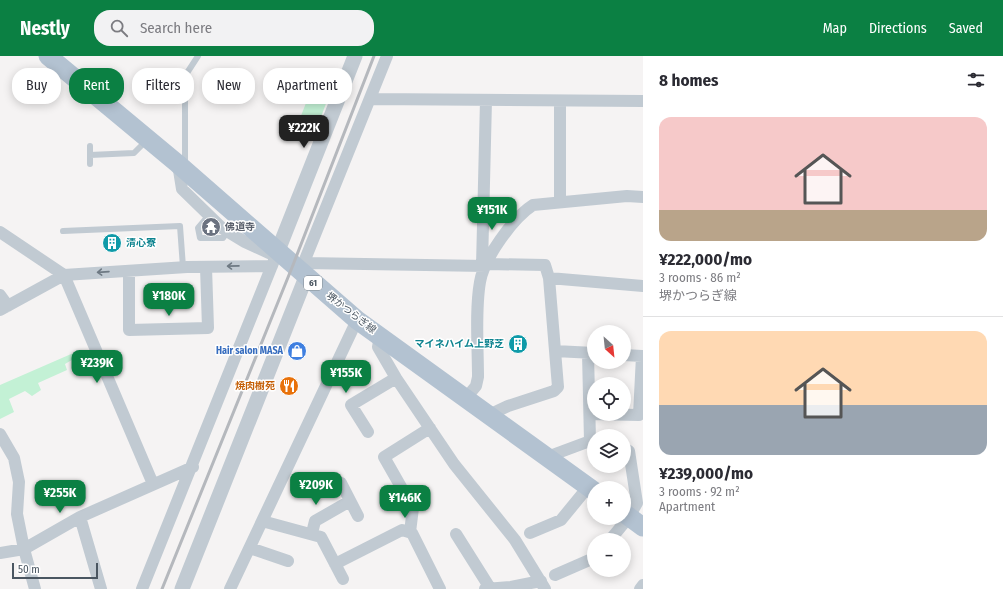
<!DOCTYPE html>
<html lang="en">
<head>
<meta charset="utf-8">
<style>
  :root { --surface:#fff; --page:#f2f2f3; --text:#2b2b33; --muted:#7c7c81; --line:#e1e1e2; --accent:#0b8043 }
  body { margin:0; font-family:"Fira Sans Condensed","Noto Sans JP",sans-serif; background:var(--page); color:var(--text); height:100vh; display:flex; flex-direction:column; font-size:15px; white-space:nowrap }
  * { box-sizing:border-box; margin:0 }
  p { font-size:13px; color:var(--muted) }
  .icon { flex:none; width:22px; height:22px; fill:none; stroke:currentColor; stroke-width:2; stroke-linecap:round; stroke-linejoin:round }
  .map { position:relative; flex:1; overflow:hidden }
  .side { display:flex; flex-direction:column; background:var(--surface); width:360px }
  .side>* { flex:none }
  .banner { position:absolute; left:12px; top:12px; width:380px; height:36px; display:flex; gap:8px }
  .needle { width:26px; rotate:153deg }
  .buttons { position:absolute; left:587px; top:269px; display:grid; gap:8px }
  .buttons a { display:grid; place-items:center; width:44px; height:44px; border-radius:50%; background:var(--surface); box-shadow:0 2px 10px #0003; font-size:20px }
  .scale { position:absolute; left:12px; bottom:10px; width:86px; box-sizing:border-box; padding-left:4px; border:2px solid #4a5661; border-top:0; font-size:11px; line-height:14px; white-space:nowrap; color:#4a5661; -webkit-text-stroke:3px #fff; paint-order:stroke }
  .price { position:absolute; translate:-50% -34px; padding:0 9px; border-radius:8px; background:var(--accent); color:#fff; font-size:13px; line-height:26px; filter:drop-shadow(0 1px 2px #0008) }
  .price::after { content:''; position:absolute; left:50%; top:24px; width:12px; height:9px; margin-left:-6px; background:inherit; clip-path:polygon(0 0,100% 0,50% 100%) }
  .price.selected { background:#222; color:#fff }
  ul { padding:0; list-style:none }
  li { display:grid; align-content:center; gap:8px; height:212px; padding:0 16px }
  li+li { border-top:1px solid var(--line) }
  li span { display:grid; place-items:center; height:124px; border-radius:12px; color:#555 }
  li>.icon { margin-inline-start:auto }
  span .icon { width:72px; height:72px; fill:#fffc; stroke-width:1 }
  li b { font-size:17px }
  h2 { display:flex; justify-content:space-between; align-items:center; height:48px; padding:0 16px; font-size:17px }
  .pill { padding:0 14px; border-radius:16px; background:var(--surface); box-shadow:0 2px 10px #0003; font-size:14px; line-height:36px }
  .pill.selected { background:var(--accent); color:#fff }
  header { display:flex; align-items:center; gap:24px; box-sizing:border-box; height:56px; padding:0 20px; background:var(--accent); color:#fff }
  header strong { font-size:19px }
  nav { display:flex; gap:22px; margin-inline-start:auto; font-size:14px }
  .search { width:280px; height:36px; background:var(--page); display:flex; align-items:center; gap:10px; box-sizing:border-box; padding:0 14px; border-radius:16px; color:var(--muted); font-size:15px }
  main { display:flex; flex:1; min-height:0 }
  .map>svg:first-child { display:block }
</style>
</head>
<body>
<header>
<strong>Nestly</strong>
<div class="search"><svg class="icon" aria-label="search" viewBox="0 0 24 24"><circle cx="10" cy="10" r="6"/><path d="M15 15l6 6"/></svg>Search here</div>
<nav><a>Map</a><a>Directions</a><a>Saved</a></nav>
</header>
<main>
<div class="map">
<svg width="643" height="533" viewBox="0 0 643 533">
  <rect width="100%" height="100%" fill="#f5f3f3"/>
  <!-- green -->
  <path fill="#c3f1d5" d="M313,29L331,34L315,77L297,70Z
    M78,295L82,298L65,308L67,314L38,327L41,334L32,340L25,335L9,343L14,356L0,363V329Z"/>
  <g fill="none" stroke-linecap="round" stroke-linejoin="round">
    <!-- service -->
    <path stroke="#c1cad2" stroke-width="6" d="M90,90V108
      M90,99L134,97L147,84
      M185,110V20L198,0
      M209,159L198,172L200,182H223L227,176
      M63,175L180,170L183,211"/>
    <!-- minor -->
    <path stroke="#c1cad2" stroke-width="12" d="M370,43L643,45
      M560,45V146
      M0,176L64,219L153,428
      M304,207L486,210
      M487,208L545,209L549,222L643,230
      M482,210L486,44
      M129,215V274L208,272L206,211
      M300,216L387,0
      M0,239L8,250
      M0,254L64,219L187,211L272,210
      M380,280L378,291L396,322L454,408L515,484L545,533
      M555,295L594,297
      M466,342L476,330L478,321C478,292 475,254 480,226C484,202 513,162 533,149L627,140L643,141
      M590,358L639,359L642,300L624,299
      M489,359L508,350L554,335L558,331L549,222
      M368,376L351,349L396,322
      M0,378L14,402L19,426L17,458L24,493L80,461L193,411
      M547,401L590,385L588,297
      M341,427L358,460
      M80,461L101,533
      M262,465L321,481L343,523
      M410,476L413,452L384,401L430,372
      M312,477L315,465L350,445
      M530,477L561,464L588,431
      M456,478L490,532
      M610,484L629,461L637,447L629,395
      M250,492L288,505
      M0,497L24,493L35,533
      M335,508L402,474L412,477L440,533
      M555,519L594,502
      M142,533L277,197H269L245,186L222,172L182,133L178,108
      M230,533L357,264
      M485,533L511,531L541,525
      M640,533L643,529"/>
    <!-- tertiary -->
    <path stroke="#c1cad2" stroke-width="15" d="M277,197L355,0
      M182,533L306,221"/>
    <!-- primary -->
    <path stroke="#b3c2d1" stroke-width="19" d="M48,0L178,108L357,264L594,435
      M624,457L643,471"/>
    <!-- rail -->
    <path stroke="#b5b8bd" stroke-width="3" d="M162,533L293,209L374,0"/>
  </g>
  <!-- one-way arrows -->
  <defs><path id="oneway-shaft" d="M-6 0H5M1.5-3L5.5 0L1.5 3" fill="none" stroke-width="1.6" stroke-linecap="round" stroke-linejoin="round"/></defs>
  <g stroke="#6e7983">
    <use href="#oneway-shaft" transform="translate(233 210) rotate(179)"/>
    <use href="#oneway-shaft" transform="translate(103 216) rotate(176)"/>
  </g>
  <!-- icons -->
  <defs>
    <symbol id="temple-disc" viewBox="-11 -11 22 22"><circle r="9.5" fill="#6b7280" stroke="#fff"/><path d="M0-6L5-2H3V0L6.5 2.5H4V6H1.5V3h-3V6H-4V2.5H-6.5L-3 0V-2H-5Z" fill="#fff"/></symbol>
    <symbol id="building-disc" viewBox="-11 -11 22 22"><circle r="9.5" fill="#0f9aa8" stroke="#fff"/><path d="M-4-6H4V6H1V3H-1V6H-4ZM-2.5-4.3h1.7v1.8h-1.7ZM.8-4.3h1.7v1.8H.8ZM-2.5-1h1.7V.8h-1.7ZM.8-1h1.7V.8H.8Z" fill="#fff"/></symbol>
    <symbol id="shop-disc" viewBox="-11 -11 22 22"><circle r="9.5" fill="#3f7fe0" stroke="#fff"/><path d="M-5-2.5h2.3a2.7 3.5 0 0 1 5.4 0H5L5.5 6h-11ZM-1.5-2.5h3a1.5 2.3 0 0 0-3 0Z" fill="#fff"/></symbol>
    <symbol id="restaurant-disc" viewBox="-11 -11 22 22"><circle r="9.5" fill="#e8710a" stroke="#fff"/><path d="M-5-6h1v4h1v-4h1v4h1v-4h1v5L-1.5 .5V6h-2V.5L-5-1ZM5-6V6H3V1.5H1.5Q1.5-4 5-6Z" fill="#fff"/></symbol>
  </defs>
  <g fill-rule="evenodd">
    <use href="#temple-disc" x="200" y="160" width="22" height="22"/>
    <use href="#building-disc" x="101" y="176" width="22" height="22"/>
    <use href="#building-disc" x="507" y="277" width="22" height="22"/>
    <use href="#shop-disc" x="286" y="284" width="22" height="22"/>
    <use href="#restaurant-disc" x="278" y="319" width="22" height="22"/>
  </g>
  <g text-anchor="middle" dominant-baseline="central" stroke-width="3" stroke-linejoin="round" paint-order="stroke">
    <!-- shield labels -->
    <rect fill="#fff" stroke="#808990" stroke-width="1" x="304" y="220" width="18" height="14" rx="3"/>
    <g font-size="9" font-weight="bold" fill="#4a5661">
      <text x="313" y="227">61</text>
    </g>
    <!-- worship labels -->
    <g font-size="10" font-weight="bold" fill="#5b616d" stroke="#fff" text-anchor="start">
      <text x="225" y="171">佛道寺</text>
    </g>
    <!-- culture labels -->
    <g font-size="10" font-weight="bold" fill="#0d838f" stroke="#fff" text-anchor="start">
      <text x="126" y="187">清心寮</text>
      <text x="504" y="288" text-anchor="end">マイネハイム上野芝</text>
    </g>
    <!-- street labels -->
    <g font-size="10" fill="#4a5661" stroke="#fff">
      <text transform="translate(351 257) rotate(38)">堺かつらぎ線</text>
    </g>
    <!-- shop labels -->
    <g font-size="10" font-weight="bold" fill="#366cbe" stroke="#fff" text-anchor="end">
      <text x="283" y="295">Hair salon MASA</text>
    </g>
    <!-- food labels -->
    <g font-size="10" font-weight="bold" fill="#c56008" stroke="#fff" text-anchor="end">
      <text x="275" y="330">焼肉樹苑</text>
    </g>
  </g>
</svg>
<div class="buttons">
<a><svg class="needle" viewBox="-14 -14 28 28"><path d="M0-13l5 13h-10z" fill="#e53935"/><path d="M0 13l5-13h-10z" fill="#7c7c81"/></svg></a>
<a><svg class="icon" aria-label="locate" viewBox="0 0 24 24"><circle cx="12" cy="12" r="6"/><path d="M12 2v4M12 18v4M2 12h4M18 12h4"/></svg></a>
<a><svg class="icon" aria-label="layers" viewBox="0 0 24 24"><path d="M12 4l9 5-9 5-9-5zM3 14l9 5 9-5"/></svg></a>
<a>+</a>
<a>−</a>
</div>
<div class="scale">50 m</div>
<b class="price selected" style="left:304px;top:93px">¥222K</b>
<b class="price" style="left:492px;top:175px">¥151K</b>
<b class="price" style="left:169px;top:261px">¥180K</b>
<b class="price" style="left:97px;top:328px">¥239K</b>
<b class="price" style="left:346px;top:338px">¥155K</b>
<b class="price" style="left:316px;top:450px">¥209K</b>
<b class="price" style="left:60px;top:458px">¥255K</b>
<b class="price" style="left:405px;top:463px">¥146K</b>
<div class="banner">
<a class="pill">Buy</a>
<a class="pill selected">Rent</a>
<a class="pill">Filters</a>
<a class="pill">New</a>
<a class="pill">Apartment</a>
</div>
</div>
<section class="side">
<h2>8 homes<svg class="icon" aria-label="filters" viewBox="0 0 24 24"><path d="M4 7h16M4 17h16"/><circle cx="9" cy="7" r="2"/><circle cx="15" cy="17" r="2"/></svg></h2>
<ul>
<li><span style="background:linear-gradient(#f6c9c9 75%,#b9a48a 0)"><svg class="icon" aria-label="home" viewBox="0 0 24 24"><path d="M3 11l9-7 9 7M6 9v11h12V9"/></svg></span><div><b>¥222,000/mo</b><p>3 rooms · 86 m²</p><p>堺かつらぎ線</p></div></li>
<li><span style="background:linear-gradient(#ffd9b3 60%,#9aa5b1 0)"><svg class="icon" aria-label="home" viewBox="0 0 24 24"><path d="M3 11l9-7 9 7M6 9v11h12V9"/></svg></span><div><b>¥239,000/mo</b><p>3 rooms · 92 m²</p><p>Apartment</p></div></li>
</ul>
</section>
</main>
</body>
</html>
